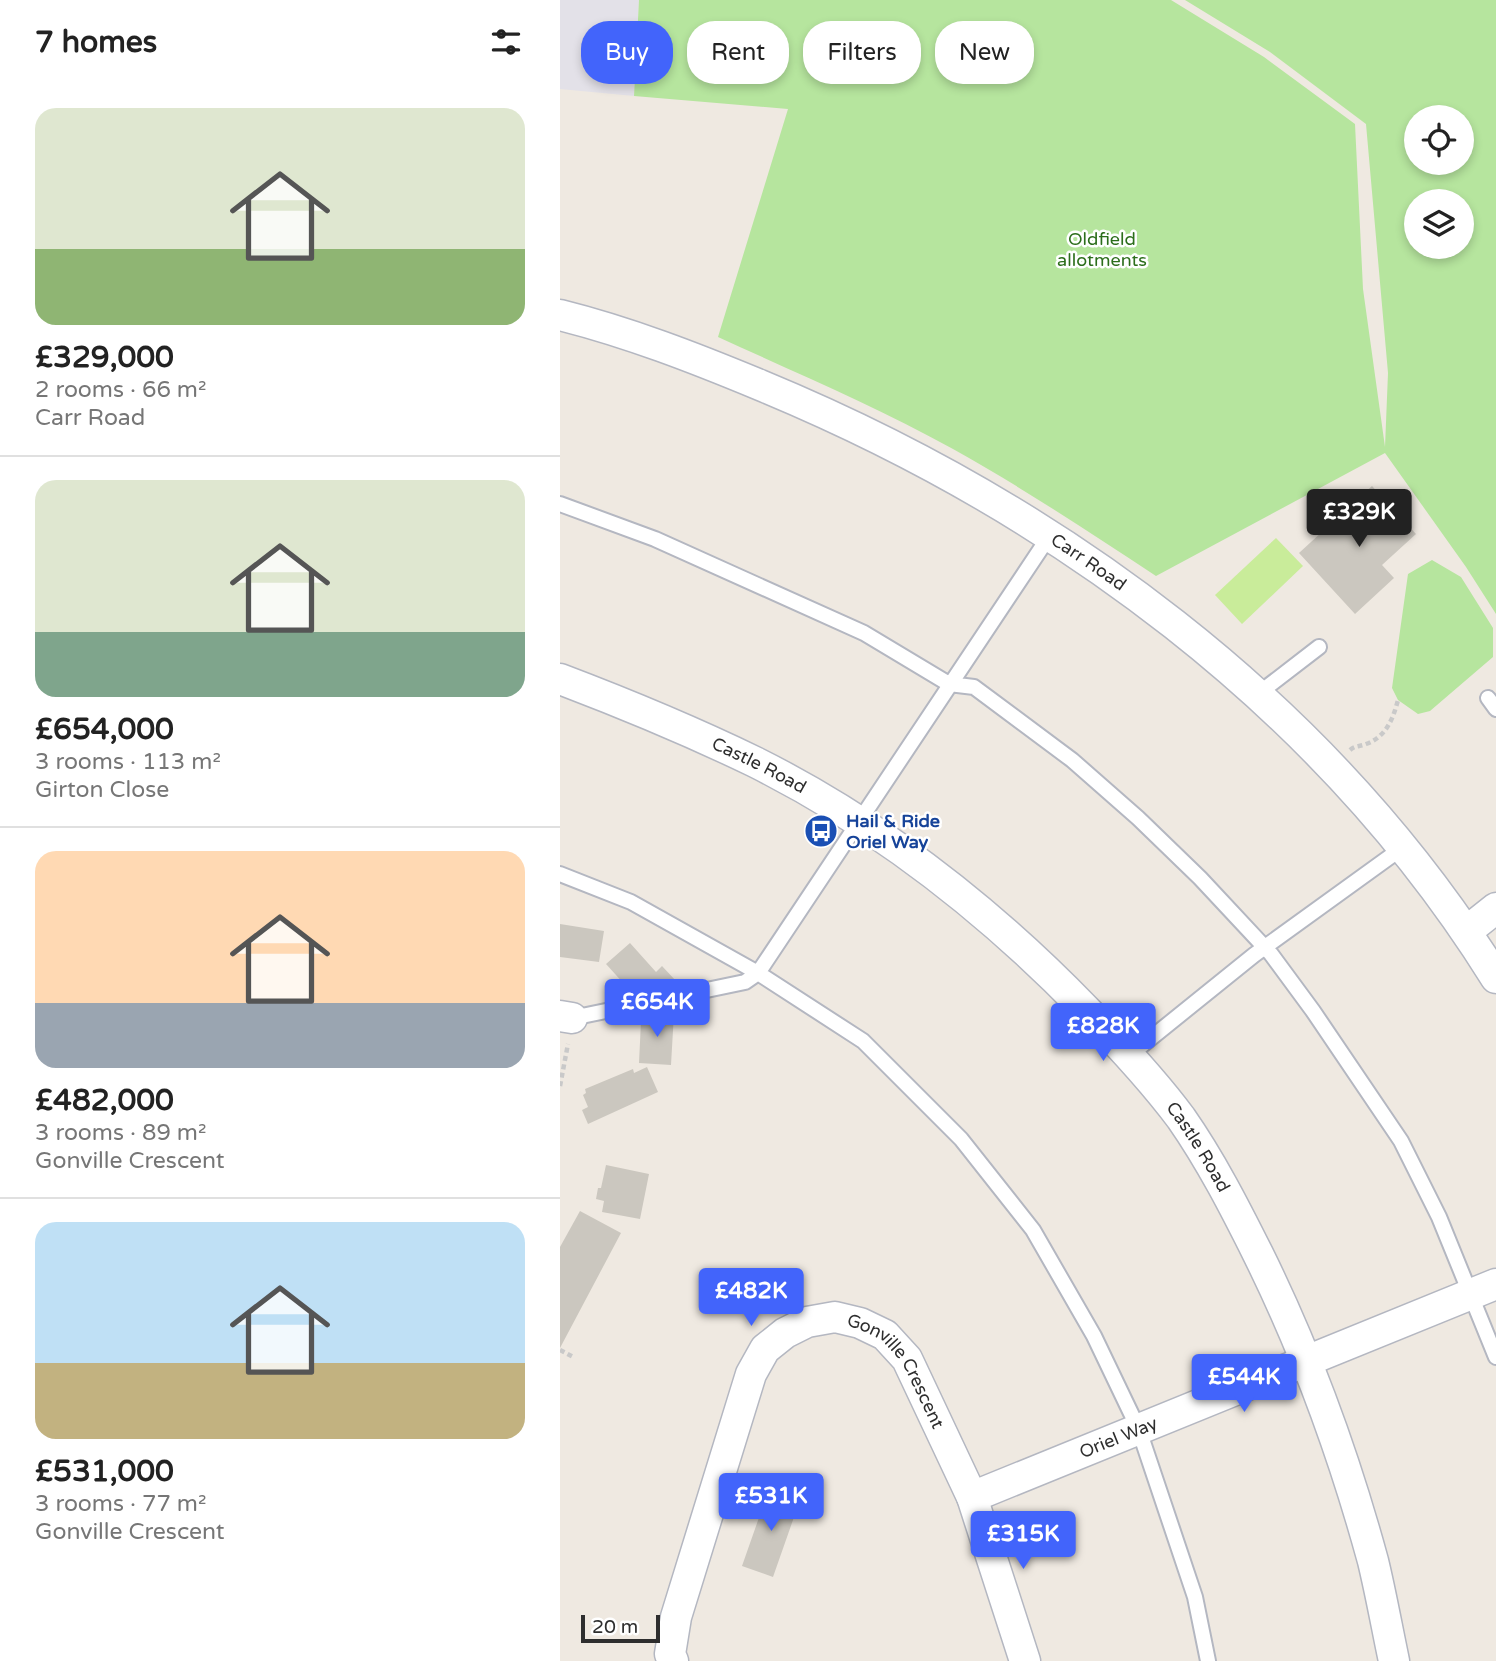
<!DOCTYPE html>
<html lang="en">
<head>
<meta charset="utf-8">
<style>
  :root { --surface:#fff; --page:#f2f2f2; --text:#222; --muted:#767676; --line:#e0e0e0; --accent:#4264fb }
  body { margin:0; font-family:"Varela Round",sans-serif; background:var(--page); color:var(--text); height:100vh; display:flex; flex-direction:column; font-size:26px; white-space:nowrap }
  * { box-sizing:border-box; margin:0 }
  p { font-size:23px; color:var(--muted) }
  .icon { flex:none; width:38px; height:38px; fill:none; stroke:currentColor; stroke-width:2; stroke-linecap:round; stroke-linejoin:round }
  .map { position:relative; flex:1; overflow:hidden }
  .panel { display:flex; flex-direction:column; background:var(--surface); width:560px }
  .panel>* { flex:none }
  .banner { position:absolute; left:21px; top:21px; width:665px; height:63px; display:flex; gap:14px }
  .tools { position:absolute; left:844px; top:105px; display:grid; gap:14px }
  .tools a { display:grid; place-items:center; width:70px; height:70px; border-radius:50%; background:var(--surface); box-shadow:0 4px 10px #0003; font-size:35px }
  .scale { position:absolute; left:21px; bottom:18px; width:79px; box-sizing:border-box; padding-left:7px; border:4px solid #2e2e2e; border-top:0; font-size:19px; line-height:24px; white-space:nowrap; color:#2e2e2e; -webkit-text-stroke:5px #fff; paint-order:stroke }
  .price { position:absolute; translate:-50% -60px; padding:0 16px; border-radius:7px; background:var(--accent); color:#fff; font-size:23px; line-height:46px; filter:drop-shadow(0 2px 4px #0008) }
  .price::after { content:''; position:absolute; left:50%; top:42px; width:21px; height:16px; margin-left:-10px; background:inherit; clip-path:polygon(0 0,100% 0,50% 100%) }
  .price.on { background:#222; color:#fff }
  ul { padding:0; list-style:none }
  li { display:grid; align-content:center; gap:14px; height:371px; padding:0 35px }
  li+li { border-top:2px solid var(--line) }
  li span { display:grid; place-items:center; height:217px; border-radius:21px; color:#555 }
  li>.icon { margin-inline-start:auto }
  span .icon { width:126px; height:126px; fill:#fffc; stroke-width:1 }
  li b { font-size:30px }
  h2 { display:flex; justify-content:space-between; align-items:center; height:84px; padding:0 35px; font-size:30px }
  .chip { padding:0 24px; border-radius:28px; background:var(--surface); box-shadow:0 4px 10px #0003; font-size:24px; line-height:63px }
  .chip.on { background:var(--accent); color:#fff }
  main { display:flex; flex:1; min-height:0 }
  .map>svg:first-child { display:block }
</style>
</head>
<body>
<main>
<section class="panel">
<h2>7 homes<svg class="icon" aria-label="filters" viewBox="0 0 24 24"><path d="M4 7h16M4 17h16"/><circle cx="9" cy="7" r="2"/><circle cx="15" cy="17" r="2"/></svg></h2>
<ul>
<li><span style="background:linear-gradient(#dfe7d0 65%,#8fb573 0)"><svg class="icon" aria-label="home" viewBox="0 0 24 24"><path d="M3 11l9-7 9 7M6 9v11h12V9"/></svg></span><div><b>£329,000</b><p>2 rooms · 66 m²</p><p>Carr Road</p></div></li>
<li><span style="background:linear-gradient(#dfe7d0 70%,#7fa58c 0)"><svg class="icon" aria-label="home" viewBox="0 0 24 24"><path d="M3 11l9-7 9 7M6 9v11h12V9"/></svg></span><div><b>£654,000</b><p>3 rooms · 113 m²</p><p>Girton Close</p></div></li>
<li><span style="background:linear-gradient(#ffd9b3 70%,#9aa5b1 0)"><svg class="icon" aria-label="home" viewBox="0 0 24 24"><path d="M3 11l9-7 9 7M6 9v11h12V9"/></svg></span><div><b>£482,000</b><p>3 rooms · 89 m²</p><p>Gonville Crescent</p></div></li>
<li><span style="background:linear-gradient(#bfe0f5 65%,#c2b280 0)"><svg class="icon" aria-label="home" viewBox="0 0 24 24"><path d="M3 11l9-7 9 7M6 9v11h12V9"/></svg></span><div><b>£531,000</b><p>3 rooms · 77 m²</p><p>Gonville Crescent</p></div></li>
</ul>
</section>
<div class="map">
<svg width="936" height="1661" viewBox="0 0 936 1661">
  <rect width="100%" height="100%" fill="#efe9e1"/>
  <!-- industrial -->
  <path fill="#e3e1e8" d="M0,0H79L74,96L0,89Z"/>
  <!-- green -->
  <path fill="#b6e59e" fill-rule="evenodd" d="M79,0H611L704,57L795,124L803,289L825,447L828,373L806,124L710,52L625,0H936V614L906,567L825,453L596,576C529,532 463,488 393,449C317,407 237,373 158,337L228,109L74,96ZM856,117H901V163H856ZM856,201H901V247H856Z
    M872,560L901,577L933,628V657L870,711L858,714L838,700L832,688L848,574Z"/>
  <!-- pitch -->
  <path fill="#c9ec9a" d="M716,538L743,566L682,624L655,595Z"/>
  <!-- building -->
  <path fill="#cbc7bf" d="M812,486L856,534L822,565L834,578L795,614L739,553Z
    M0,924L44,931L39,962L0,957Z
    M70,943L96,972L102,966L116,981L99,996L83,1000L78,994L75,996L46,964Z
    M87,1011L114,1013L111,1065L79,1063L81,1021H86Z
    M87,1067L98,1092L28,1124L22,1110L28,1107L23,1095L26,1093L25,1089L73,1069L74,1073Z
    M46,1165L89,1174L80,1219L42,1212L44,1201L36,1199L38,1188H41Z
    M20,1211L61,1233L0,1348V1247Z
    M209,1489L240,1500L213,1577L182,1566Z"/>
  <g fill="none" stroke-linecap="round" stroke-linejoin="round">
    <defs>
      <path id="service" d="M0,504L95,539L304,633L389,684L414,687L512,760L578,818L640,878L711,954L753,1011L841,1141L879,1217L936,1357
        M698,694L759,647
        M928,698L936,709
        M0,874L71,902L198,973L303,1041L401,1139L473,1230L534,1336L579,1430L635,1597L648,1661
        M12,1018L185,982L198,973L490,535
        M570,1055L694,955L842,848"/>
      <g id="minor">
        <path id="s1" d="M0,315C68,332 135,358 200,385C495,507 765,704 936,978"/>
        <path id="s2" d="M0,679C66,704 131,731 195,762C319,824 430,911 526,1010C560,1045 592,1079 621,1118C651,1161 675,1208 698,1254C747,1353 784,1455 813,1561C821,1594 827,1628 834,1661"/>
        <path d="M907,931L936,908"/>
        <path d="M0,1016L12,1018"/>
        <path id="s3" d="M412,1497L936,1284"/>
        <path id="s4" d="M113,1661L110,1654L116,1617L191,1374L205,1349L225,1333L247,1322L275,1317L300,1323L325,1335L347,1359L412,1497L465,1661"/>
      </g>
    </defs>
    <!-- service casing -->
    <use href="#service" stroke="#b4b7c1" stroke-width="18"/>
    <!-- minor casing -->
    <use href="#minor" stroke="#b4b7c1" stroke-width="33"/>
    <!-- path -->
    <path stroke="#c9c9c9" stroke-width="4.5" stroke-dasharray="5 3.5" stroke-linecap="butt" d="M790,750C796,745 799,747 806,744C826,737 833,719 838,700
      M0,1086L8,1044
      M0,1350L15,1358"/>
    <!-- service -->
    <use href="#service" stroke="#fff" stroke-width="14"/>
    <!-- minor -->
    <use href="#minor" stroke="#fff" stroke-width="30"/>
  </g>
  <!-- icons -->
  <defs>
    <symbol id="bus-disc" viewBox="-11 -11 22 22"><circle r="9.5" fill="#1a4fb4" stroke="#fff"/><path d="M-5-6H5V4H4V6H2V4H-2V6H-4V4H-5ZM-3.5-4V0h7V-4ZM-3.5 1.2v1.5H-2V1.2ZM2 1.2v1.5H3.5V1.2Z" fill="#fff"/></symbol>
  </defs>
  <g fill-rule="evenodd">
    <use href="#bus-disc" x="242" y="812" width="38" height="38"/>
  </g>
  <g text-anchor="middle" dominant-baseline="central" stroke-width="5" stroke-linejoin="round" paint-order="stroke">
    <!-- park labels -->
    <g font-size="18" fill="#2c6e1b" stroke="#fff">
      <text x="542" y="239">Oldfield<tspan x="542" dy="21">allotments</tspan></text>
    </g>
    <!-- street labels -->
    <g font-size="18" fill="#2e2e2e" stroke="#fff">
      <text stroke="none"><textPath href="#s1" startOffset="586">Carr Road</textPath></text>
      <text stroke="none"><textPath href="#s2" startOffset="217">Castle Road</textPath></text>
      <text stroke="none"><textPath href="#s2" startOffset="805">Castle Road</textPath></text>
      <text stroke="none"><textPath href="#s4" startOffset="494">Gonville Crescent</textPath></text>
      <text stroke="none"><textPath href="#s3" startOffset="158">Oriel Way</textPath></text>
    </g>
    <!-- transit labels -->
    <g font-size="18" font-weight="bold" fill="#164399" stroke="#fff" text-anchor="start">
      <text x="286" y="821">Hail &amp; Ride<tspan x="286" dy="21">Oriel Way</tspan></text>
    </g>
  </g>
</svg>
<div class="tools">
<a><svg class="icon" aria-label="locate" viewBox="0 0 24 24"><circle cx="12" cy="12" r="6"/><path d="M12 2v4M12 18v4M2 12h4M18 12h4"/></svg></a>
<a><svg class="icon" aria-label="layers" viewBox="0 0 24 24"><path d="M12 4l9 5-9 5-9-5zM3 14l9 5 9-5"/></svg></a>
</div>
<div class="scale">20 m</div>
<b class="price on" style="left:799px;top:549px">£329K</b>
<b class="price" style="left:97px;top:1039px">£654K</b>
<b class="price" style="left:543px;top:1063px">£828K</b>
<b class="price" style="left:191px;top:1328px">£482K</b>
<b class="price" style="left:684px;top:1414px">£544K</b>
<b class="price" style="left:211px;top:1533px">£531K</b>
<b class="price" style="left:463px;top:1571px">£315K</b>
<div class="banner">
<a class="chip on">Buy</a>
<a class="chip">Rent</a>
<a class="chip">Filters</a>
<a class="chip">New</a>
</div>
</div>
</main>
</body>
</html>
